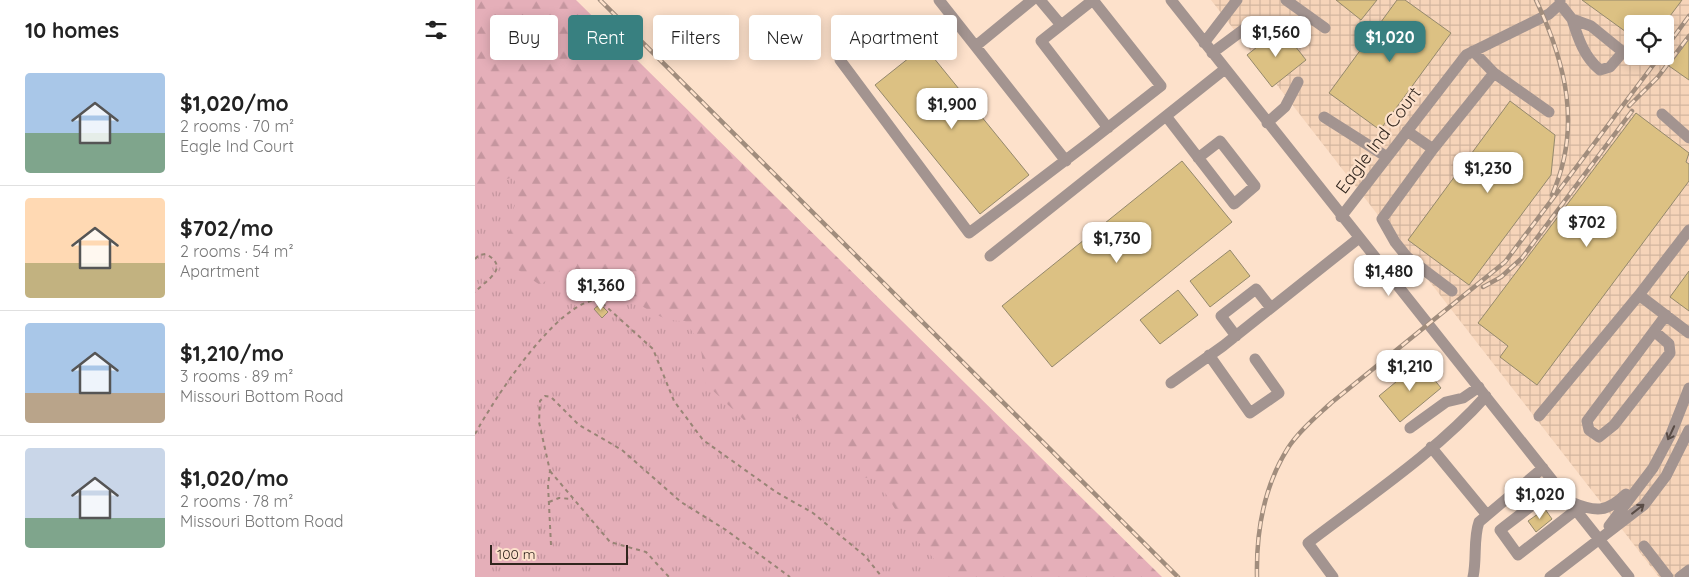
<!DOCTYPE html>
<html lang="en">
<head>
<meta charset="utf-8">
<style>
  :root { --surface:#fff; --page:#f6f6f6; --text:#222; --muted:#767676; --line:#e0e0e0; --accent:#388080 }
  body { margin:0; font-family:Quicksand,sans-serif; background:var(--page); color:var(--text); height:100vh; display:flex; flex-direction:column; font-size:19px; white-space:nowrap }
  * { box-sizing:border-box; margin:0 }
  p { font-size:16px; color:var(--muted) }
  .icon { flex:none; width:28px; height:28px; fill:none; stroke:currentColor; stroke-width:2; stroke-linecap:round; stroke-linejoin:round }
  .map { position:relative; flex:1; overflow:hidden }
  .sheet { display:flex; flex-direction:column; background:var(--surface); width:475px }
  .sheet>* { flex:none }
  .top-card { position:absolute; left:15px; top:15px; width:475px; height:45px; display:flex; gap:10px }
  .buttons { position:absolute; left:1149px; top:15px; display:grid; gap:10px }
  .buttons a { display:grid; place-items:center; width:50px; height:50px; border-radius:5px; background:var(--surface); box-shadow:0 2px 12px #0003; font-size:25px }
  .scale { position:absolute; left:15px; bottom:12px; width:138px; box-sizing:border-box; padding-left:5px; border:2px solid #31261e; border-top:0; font-size:14px; line-height:18px; white-space:nowrap; color:#31261e; -webkit-text-stroke:4px #fde1cb; paint-order:stroke }
  .price { position:absolute; translate:-50% -42px; padding:0 11px; border-radius:10px; background:#fff; color:#222; font-size:16px; line-height:32px; filter:drop-shadow(0 1px 2px #0008) }
  .price::after { content:''; position:absolute; left:50%; top:30px; width:15px; height:11px; margin-left:-8px; background:inherit; clip-path:polygon(0 0,100% 0,50% 100%) }
  .price.selected { background:var(--accent); color:#fff }
  ul { padding:0; list-style:none }
  li { display:flex; align-items:center; gap:15px; height:125px; padding:0 25px }
  li+li { border-top:1px solid var(--line) }
  li span { display:grid; place-items:center; flex:none; width:140px; height:100px; border-radius:5px; color:#555 }
  li>.icon { margin-inline-start:auto }
  span .icon { width:60px; height:60px; fill:#fffc; stroke-width:1 }
  li b { font-size:21px }
  h2 { display:flex; justify-content:space-between; align-items:center; height:60px; padding:0 25px; font-size:21px }
  .pill { padding:0 18px; border-radius:5px; background:var(--surface); box-shadow:0 2px 12px #0003; font-size:18px; line-height:45px }
  .pill.selected { background:var(--accent); color:#fff }
  main { display:flex; flex:1; min-height:0 }
  .map>svg:first-child { display:block }
</style>
</head>
<body>
<main>
<section class="sheet">
<h2>10 homes<svg class="icon" aria-label="filters" viewBox="0 0 24 24"><path d="M4 7h16M4 17h16"/><circle cx="9" cy="7" r="2"/><circle cx="15" cy="17" r="2"/></svg></h2>
<ul>
<li><span style="background:linear-gradient(#a9c7e8 60%,#7fa58c 0)"><svg class="icon" aria-label="home" viewBox="0 0 24 24"><path d="M3 11l9-7 9 7M6 9v11h12V9"/></svg></span><div><b>$1,020/mo</b><p>2 rooms · 70 m²</p><p>Eagle Ind Court</p></div></li>
<li><span style="background:linear-gradient(#ffd9b3 65%,#c2b280 0)"><svg class="icon" aria-label="home" viewBox="0 0 24 24"><path d="M3 11l9-7 9 7M6 9v11h12V9"/></svg></span><div><b>$702/mo</b><p>2 rooms · 54 m²</p><p>Apartment</p></div></li>
<li><span style="background:linear-gradient(#a9c7e8 70%,#b9a48a 0)"><svg class="icon" aria-label="home" viewBox="0 0 24 24"><path d="M3 11l9-7 9 7M6 9v11h12V9"/></svg></span><div><b>$1,210/mo</b><p>3 rooms · 89 m²</p><p>Missouri Bottom Road</p></div></li>
<li><span style="background:linear-gradient(#c9d6e8 70%,#7fa58c 0)"><svg class="icon" aria-label="home" viewBox="0 0 24 24"><path d="M3 11l9-7 9 7M6 9v11h12V9"/></svg></span><div><b>$1,020/mo</b><p>2 rooms · 78 m²</p><p>Missouri Bottom Road</p></div></li>
</ul>
</section>
<div class="map">
<svg width="1214" height="577" viewBox="0 0 1214 577">
  <defs>
    <pattern id="industrial-grid" width="8" height="8" patternUnits="userSpaceOnUse" patternTransform="scale(1.25)"><rect width="8" height="8" fill="#f6d4b9"/><path d="M0 4h8M4 0v8" fill="none" stroke="#d3b69f"/></pattern>
    <pattern id="grass-tufts" width="24" height="20" patternUnits="userSpaceOnUse" patternTransform="scale(1.25)"><rect width="24" height="20" fill="#e5afb9"/><path d="M3 7l-1-3M5 7V3M7 7l1-3M15 17l-1-3M17 17v-4M19 17l1-3" fill="none" stroke="#c5969f"/></pattern>
    <pattern id="forest-firs" width="22" height="20" patternUnits="userSpaceOnUse" patternTransform="scale(1.25)"><rect width="22" height="20" fill="#e5afb9"/><path d="M5 1l3.5 6h-7zM16 11l3.5 6h-7z" fill="#c5969f"/></pattern>
  </defs>
  <rect width="100%" height="100%" fill="#fde1cb"/>
  <!-- industrial -->
  <path fill="url(#industrial-grid)" fill-rule="evenodd" d="M736,0H1214V577H1184ZM1158,24H1190V56H1158Z"/>
  <!-- grass -->
  <path fill="url(#grass-tufts)" d="M43,145L421,481L512,577H0V179Z"/>
  <!-- forest -->
  <path fill="url(#forest-firs)" d="M0,0H101L687,577H468C463,556 445,547 433,530C422,513 413,496 401,479L385,477L384,459L349,427L330,422L307,411H294L269,420L231,384L225,343L210,321C173,323 157,288 122,284C115,283 106,287 99,288L95,276L102,265L98,261L65,285L20,254L40,222L38,211L44,192L38,177L15,185L0,194Z"/>
  <!-- building -->
  <path fill="#dcc183" stroke="#94886c" d="M861,0H902L886,20Z
    M922,0H930L976,33L905,130L854,93Z
    M1107,0H1207L1189,24H1158V37Z
    M806,28L831,60L797,87L772,55Z
    M1214,39V80L1194,66Z
    M449,46L554,175L505,214L400,85Z
    M1035,101L1080,135L1076,175L994,285L933,240Z
    M1161,113L1214,153L1211,162L1214,164V181L1062,385L1025,357L1033,346L1003,323Z
    M707,161L757,222L577,367L527,306Z
    M755,250L775,276L735,307L715,281Z
    M1214,271V311L1195,297Z
    M703,290L723,315L685,344L665,320Z
    M125,304L133,312L127,318L119,309Z
    M945,362L966,388L925,422L904,396Z
    M1070,509L1077,519L1061,532L1053,521Z"/>
  <g fill="none" stroke-linecap="round" stroke-linejoin="round">
    <!-- path -->
    <path stroke="#988475" stroke-width="2" stroke-dasharray="4 4" stroke-linecap="butt" d="M0,259L4,255L11,254C36,268 11,280 0,292
      M0,434C18,401 83,299 124,300L178,349L199,401L228,440L301,492L338,513L390,556L407,577
      M75,471L135,542L171,552L194,577
      M74,502L84,498L98,499
      M76,545L73,485L75,471L64,422L65,401L70,396L76,397L104,425L147,450L206,502L251,530L315,577"/>
    <!-- minor -->
    <path stroke="#a39490" stroke-width="11" d="M464,0L591,161
      M565,0L586,25
      M696,0L1154,577
      M811,0L850,28
      M1085,4L1097,19L1116,26L1148,52L1135,67L1125,70C1109,57 1103,38 1097,19
      M729,43L762,0
      M502,45L557,0
      M998,51L1019,73
      M737,53L776,24
      M365,60L494,233C559,185 623,136 686,86L618,0L566,41L633,128
      M1187,114L1214,138
      M691,116L759,204L780,186L745,141L723,158
      M849,117L912,157
      M792,123L810,107L823,82
      M932,131L958,149L907,219L920,242L932,257L977,291
      M958,149L1019,73L1074,112
      M866,217L991,55L1074,14L1085,4V0
      M515,256L750,69
      M1164,295L1214,230
      M1179,331L1194,344L1195,353L1139,425L1124,437L1114,430L1112,421L1191,315
      M761,336L746,316L781,289L796,308
      M734,355L775,413L804,393L780,359
      M696,383L748,346L884,238
      M1064,416L1164,295L1214,333
      M935,428L971,402L988,398L1004,387
      M956,447L1012,515
      M1082,486L1025,530L1043,555L1101,510
      M1096,502C1120,512 1132,513 1151,494
      M1134,526L1178,468L1196,434L1214,388
      M1169,546L1193,577
      M858,577L833,543C893,497 960,453 1011,396
      M998,577C1002,559 998,539 1004,522L1068,468
      M1075,577L1169,505L1191,476L1214,430
      M1205,577L1214,570"/>
    <defs>
      <path id="rail" d="M125,0L703,577
        M1061,0C1091,64 1107,127 1077,195
        M1190,49L1214,16
        M1154,106L1183,77L1214,36
        M1008,287L1026,277L1047,258L1157,111
        M782,577C781,532 789,486 813,448C824,431 841,417 856,403L1030,262L1185,56"/>
    </defs>
    <!-- rail casing -->
    <use href="#rail" stroke="#a18d7d" stroke-width="4.5"/>
    <!-- rail -->
    <use href="#rail" stroke="#fde1cb" stroke-width="2.5" stroke-dasharray="8" stroke-linecap="butt"/>
  </g>
  <!-- one-way arrows -->
  <defs><path id="oneway-shaft" d="M-6 0H5M1.5-3L5.5 0L1.5 3" fill="none" stroke-width="1.6" stroke-linecap="round" stroke-linejoin="round" transform="scale(1.25)"/></defs>
  <g stroke="#594c46">
    <use href="#oneway-shaft" transform="translate(1196 433) rotate(115)"/>
    <use href="#oneway-shaft" transform="translate(1163 509) rotate(-38)"/>
  </g>
  <g text-anchor="middle" dominant-baseline="central" stroke-width="4.5" stroke-linejoin="round" paint-order="stroke">
    <!-- street labels -->
    <g font-size="18" fill="#31261e" stroke="#fde1cb">
      <text transform="translate(903 140) rotate(-53)">Eagle Ind Court</text>
    </g>
  </g>
</svg>
<div class="buttons">
<a><svg class="icon" aria-label="locate" viewBox="0 0 24 24"><circle cx="12" cy="12" r="6"/><path d="M12 2v4M12 18v4M2 12h4M18 12h4"/></svg></a>
</div>
<div class="scale">100 m</div>
<b class="price" style="left:801px;top:58px">$1,560</b>
<b class="price selected" style="left:915px;top:63px">$1,020</b>
<b class="price" style="left:477px;top:130px">$1,900</b>
<b class="price" style="left:1013px;top:194px">$1,230</b>
<b class="price" style="left:1112px;top:248px">$702</b>
<b class="price" style="left:642px;top:264px">$1,730</b>
<b class="price" style="left:914px;top:297px">$1,480</b>
<b class="price" style="left:126px;top:311px">$1,360</b>
<b class="price" style="left:935px;top:392px">$1,210</b>
<b class="price" style="left:1065px;top:520px">$1,020</b>
<div class="top-card">
<a class="pill">Buy</a>
<a class="pill selected">Rent</a>
<a class="pill">Filters</a>
<a class="pill">New</a>
<a class="pill">Apartment</a>
</div>
</div>
</main>
</body>
</html>
